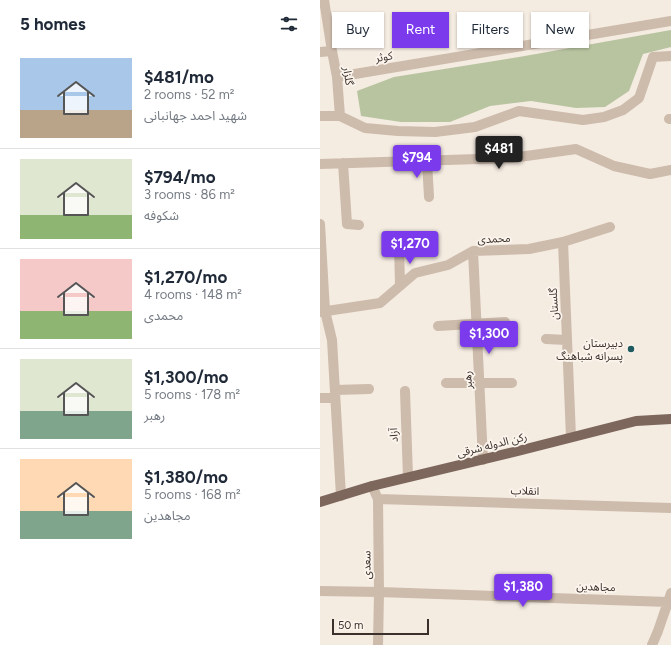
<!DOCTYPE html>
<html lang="en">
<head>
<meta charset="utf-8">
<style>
  :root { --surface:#fff; --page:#f2f2f3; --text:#1f2937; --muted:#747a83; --line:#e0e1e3; --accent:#7c3aed }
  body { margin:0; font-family:Figtree,"Noto Sans Arabic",sans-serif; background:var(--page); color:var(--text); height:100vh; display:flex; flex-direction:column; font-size:15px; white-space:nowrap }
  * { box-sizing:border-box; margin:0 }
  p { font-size:13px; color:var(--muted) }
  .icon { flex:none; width:22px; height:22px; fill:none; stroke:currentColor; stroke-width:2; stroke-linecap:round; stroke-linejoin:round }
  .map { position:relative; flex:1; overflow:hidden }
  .sheet { display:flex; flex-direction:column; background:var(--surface); width:320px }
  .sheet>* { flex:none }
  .guide { position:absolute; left:12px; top:12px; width:279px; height:36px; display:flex; gap:8px }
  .scale { position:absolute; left:12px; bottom:10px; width:97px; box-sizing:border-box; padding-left:4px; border:2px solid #3b302b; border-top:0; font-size:11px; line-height:14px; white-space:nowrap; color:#3b302b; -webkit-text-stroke:3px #fbf5ee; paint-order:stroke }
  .price { position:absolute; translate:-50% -34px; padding:0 9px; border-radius:4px; background:var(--accent); color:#fff; font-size:13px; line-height:26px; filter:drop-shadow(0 1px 2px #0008) }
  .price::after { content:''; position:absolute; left:50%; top:24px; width:12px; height:9px; margin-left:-6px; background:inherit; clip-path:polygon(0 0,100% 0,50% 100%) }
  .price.selected { background:#222; color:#fff }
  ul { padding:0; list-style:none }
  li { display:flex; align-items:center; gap:12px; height:100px; padding:0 20px }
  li+li { border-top:1px solid var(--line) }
  li span { display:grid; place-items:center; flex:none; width:112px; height:80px; border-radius:0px; color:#555 }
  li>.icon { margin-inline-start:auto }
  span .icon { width:48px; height:48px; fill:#fffc; stroke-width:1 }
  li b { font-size:17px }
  h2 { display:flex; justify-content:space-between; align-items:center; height:48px; padding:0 20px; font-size:17px }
  .pill { padding:0 14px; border-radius:0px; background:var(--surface); box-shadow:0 1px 3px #0004; font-size:14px; line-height:36px }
  .pill.selected { background:var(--accent); color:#fff }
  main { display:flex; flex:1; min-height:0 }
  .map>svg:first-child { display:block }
</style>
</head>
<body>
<main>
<section class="sheet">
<h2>5 homes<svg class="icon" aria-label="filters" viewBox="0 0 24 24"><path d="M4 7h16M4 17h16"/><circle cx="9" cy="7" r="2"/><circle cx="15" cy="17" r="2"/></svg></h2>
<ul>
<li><span style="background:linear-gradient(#a9c7e8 65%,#b9a48a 0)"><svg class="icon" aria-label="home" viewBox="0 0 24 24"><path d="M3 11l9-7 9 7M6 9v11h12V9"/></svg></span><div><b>$481/mo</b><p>2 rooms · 52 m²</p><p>شهید احمد جهانبانی</p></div></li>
<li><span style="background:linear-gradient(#dfe7d0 70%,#8fb573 0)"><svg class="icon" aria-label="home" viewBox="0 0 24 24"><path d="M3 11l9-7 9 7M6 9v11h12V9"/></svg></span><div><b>$794/mo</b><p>3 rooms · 86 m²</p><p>شکوفه</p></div></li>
<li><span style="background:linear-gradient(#f6c9c9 65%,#8fb573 0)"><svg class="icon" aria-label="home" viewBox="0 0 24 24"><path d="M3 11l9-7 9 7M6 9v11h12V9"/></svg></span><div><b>$1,270/mo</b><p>4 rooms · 148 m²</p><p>محمدی</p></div></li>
<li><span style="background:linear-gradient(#dfe7d0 65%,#7fa58c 0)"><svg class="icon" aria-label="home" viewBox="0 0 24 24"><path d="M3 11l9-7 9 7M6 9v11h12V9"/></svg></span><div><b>$1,300/mo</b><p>5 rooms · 178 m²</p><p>رهبر</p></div></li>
<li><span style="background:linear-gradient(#ffd9b3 65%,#7fa58c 0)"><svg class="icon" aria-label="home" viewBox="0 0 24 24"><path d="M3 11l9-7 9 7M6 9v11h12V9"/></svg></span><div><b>$1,380/mo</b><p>5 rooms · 168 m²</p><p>مجاهدین</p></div></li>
</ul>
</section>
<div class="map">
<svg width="351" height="645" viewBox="0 0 351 645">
  <rect width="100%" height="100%" fill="#f4ebe1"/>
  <!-- green -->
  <path fill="#b8c4a0" d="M351,30V47L323,54L309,91L285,107L256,108L211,101L170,106L130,122H81L41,116L37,91L74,77L199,57Z"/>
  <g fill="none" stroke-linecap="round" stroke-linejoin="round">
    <!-- minor -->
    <path stroke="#cdbbac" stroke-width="10" d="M4,0L12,51
      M0,52L12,51L17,77L20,116
      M17,77L351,21
      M0,116H20L45,128L78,131L115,132L155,127L199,111L263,120L284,117L303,110L319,98L333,57L351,56
      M349,119H351
      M107,161L109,197
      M23,163L27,224L39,225
      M0,164L192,158L256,149L294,166L330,174L351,170
      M0,224L5,311L12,340L21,496
      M243,242L251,437
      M79,244L80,286
      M153,251L163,460
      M0,312L60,303L95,273L128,265L153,251L209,249L243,242L290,227
      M118,326L185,322
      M226,339L247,340
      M126,383H192
      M15,390L49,389
      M85,391L88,477
      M0,398H15
      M52,486L58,499L59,592L58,645
      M58,499L351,508
      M0,591L59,592L348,602
      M332,645L338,631L351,593"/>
    <!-- major -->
    <path stroke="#7d675c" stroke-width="10" d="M0,502L52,486L198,451L316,421L351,419"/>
  </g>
  <!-- markers -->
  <circle fill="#1f5a5e" stroke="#fbf5ee" stroke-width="1.5" cx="311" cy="349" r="4"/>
  <g text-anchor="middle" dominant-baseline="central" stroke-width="3.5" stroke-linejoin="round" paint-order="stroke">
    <!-- street labels -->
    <g font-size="11" fill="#3b302b" stroke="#fbf5ee">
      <text transform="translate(64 57) rotate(-10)">کوثر</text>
      <text transform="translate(28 76) rotate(82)">گلزار</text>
      <text transform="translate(174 239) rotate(-3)">محمدی</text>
      <text transform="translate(234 304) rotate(-93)">گلستان</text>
      <text transform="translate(148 380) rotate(-93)">رهبر</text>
      <text transform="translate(74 435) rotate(-92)">آزاد</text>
      <text transform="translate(172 445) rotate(-14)">رکن الدوله شرقی</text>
      <text transform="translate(205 491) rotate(2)">انقلاب</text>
      <text transform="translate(47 565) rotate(-91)">سعدی</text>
      <text transform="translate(276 587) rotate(2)">مجاهدین</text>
    </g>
    <!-- poi labels -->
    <g font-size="11" fill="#3b302b" stroke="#fbf5ee" text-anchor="end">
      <text x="303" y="343">دبیرستان<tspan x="303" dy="13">پسرانه شباهنگ</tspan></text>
    </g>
  </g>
</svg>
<div class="scale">50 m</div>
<b class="price selected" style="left:179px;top:170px">$481</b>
<b class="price" style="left:97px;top:179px">$794</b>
<b class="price" style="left:90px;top:265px">$1,270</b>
<b class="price" style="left:169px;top:355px">$1,300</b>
<b class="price" style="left:203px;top:608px">$1,380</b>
<div class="guide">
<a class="pill">Buy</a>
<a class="pill selected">Rent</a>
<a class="pill">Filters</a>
<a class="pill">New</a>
</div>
</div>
</main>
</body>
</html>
